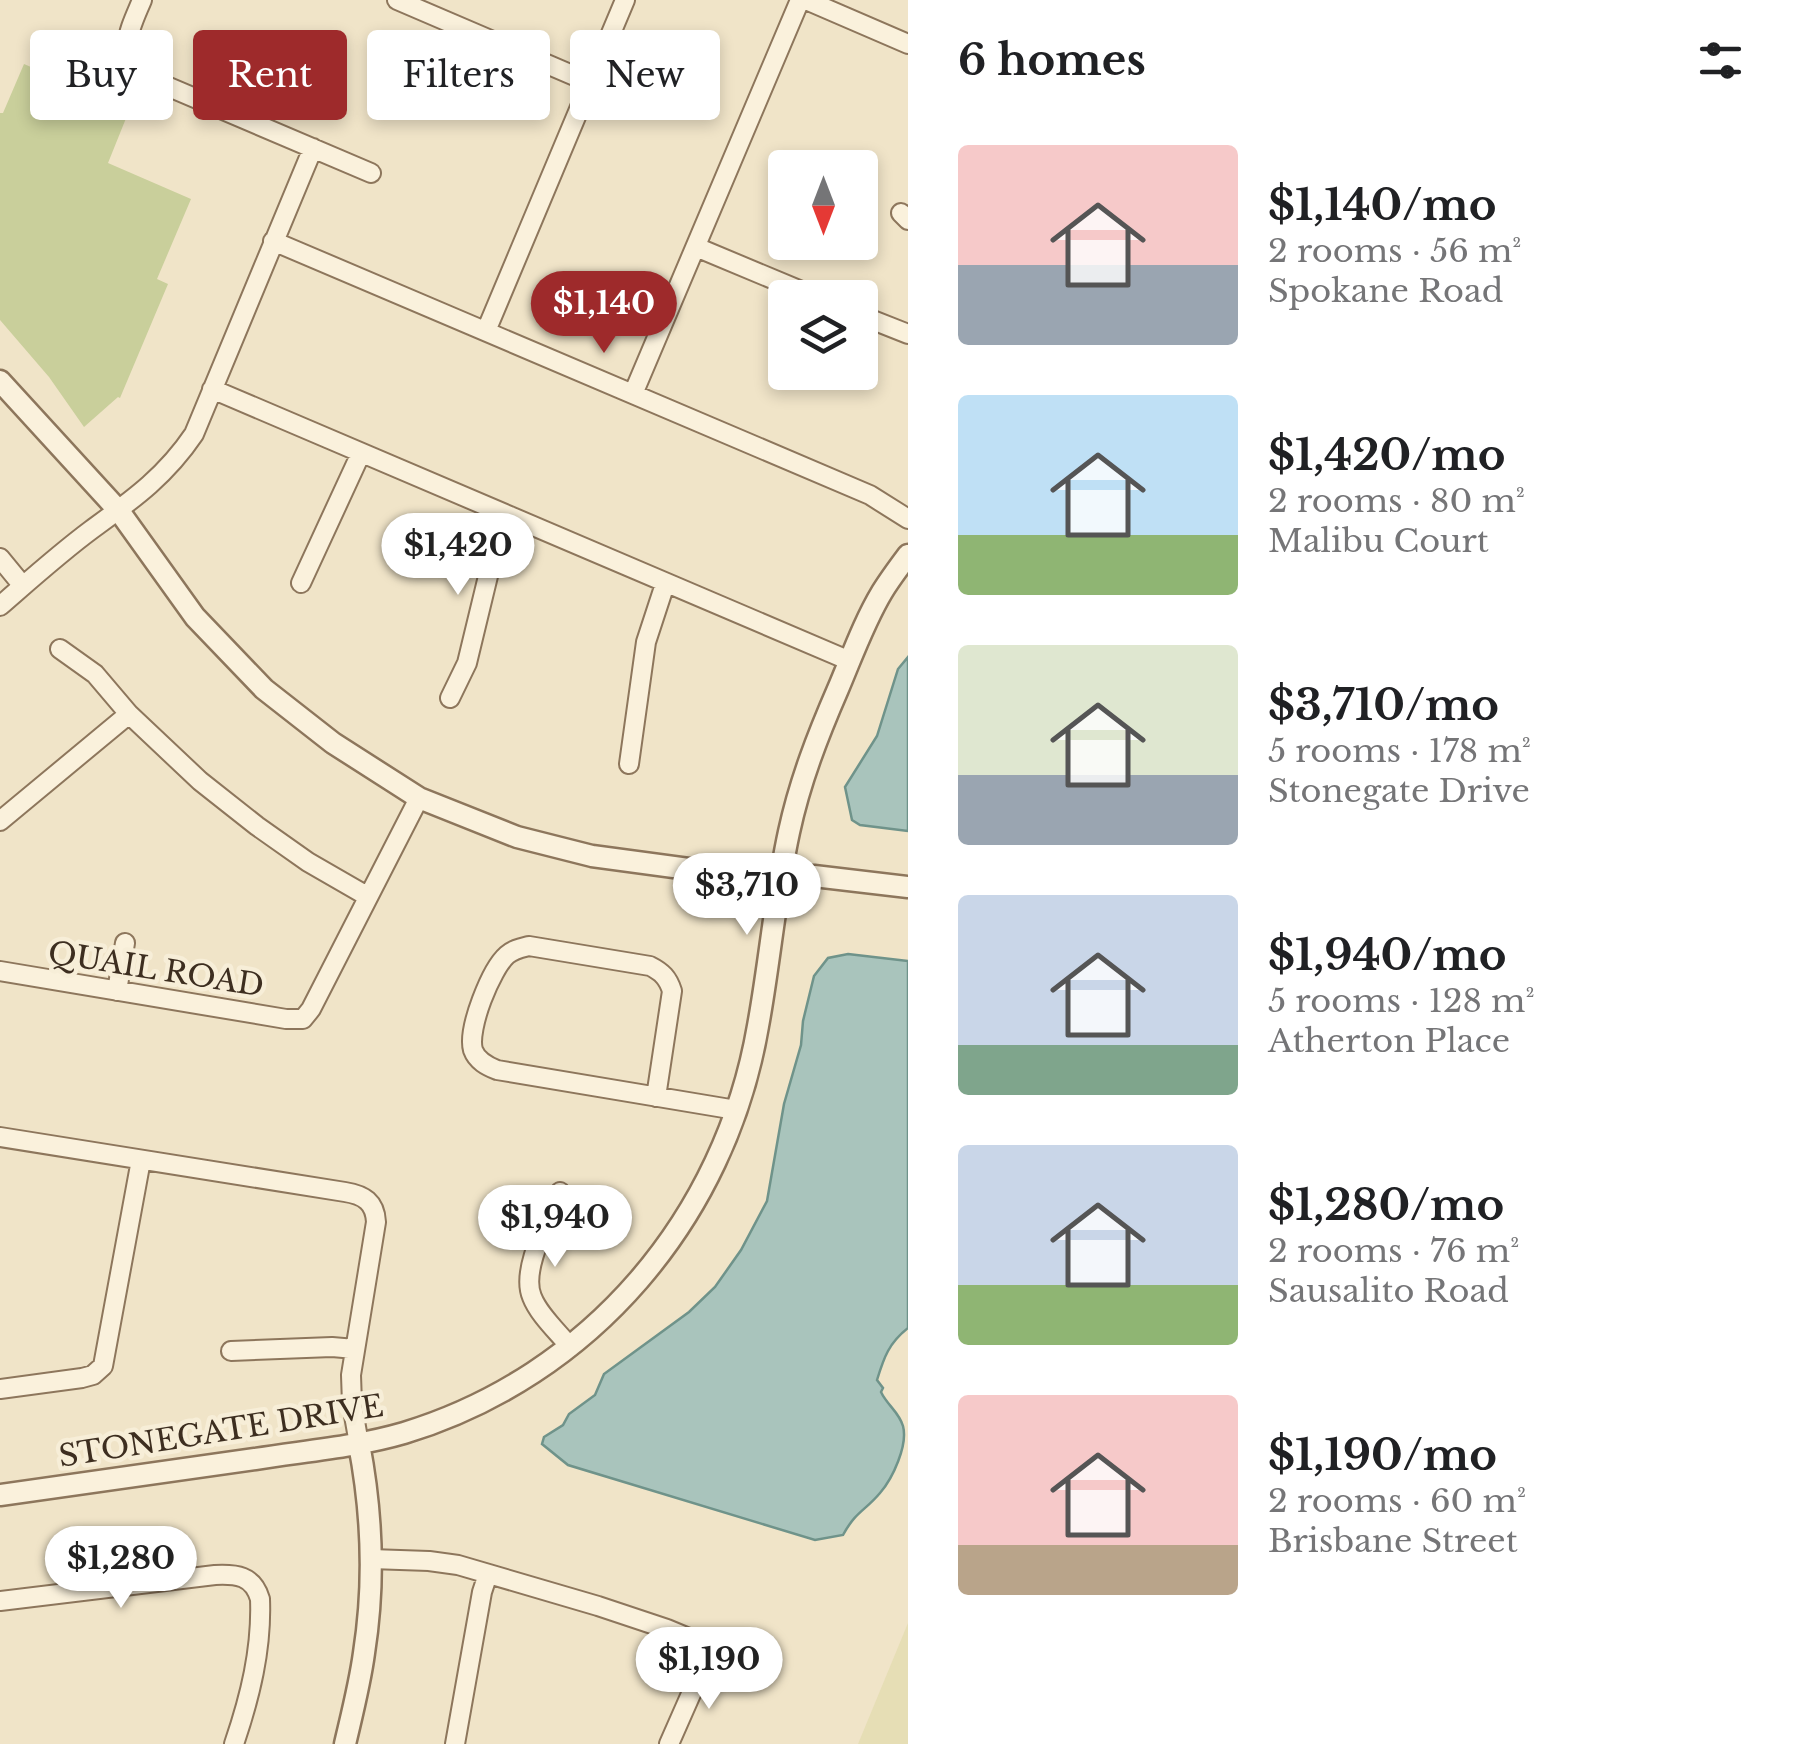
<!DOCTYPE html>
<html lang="en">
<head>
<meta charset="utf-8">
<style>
  :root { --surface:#fff; --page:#f2f2f2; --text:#202124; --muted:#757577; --accent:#9e2a2b }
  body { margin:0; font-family:"Libre Baskerville",serif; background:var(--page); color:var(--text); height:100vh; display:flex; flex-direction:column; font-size:38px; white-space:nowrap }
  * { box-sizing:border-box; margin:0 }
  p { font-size:32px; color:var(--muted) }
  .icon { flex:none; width:55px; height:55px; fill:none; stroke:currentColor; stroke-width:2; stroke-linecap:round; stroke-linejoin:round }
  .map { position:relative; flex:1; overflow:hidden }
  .details { display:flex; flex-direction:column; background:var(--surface); width:890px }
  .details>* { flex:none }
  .hud { position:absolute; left:30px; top:30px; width:728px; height:90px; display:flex; gap:20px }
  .needle { width:65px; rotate:180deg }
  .fabs { position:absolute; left:768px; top:150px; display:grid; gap:20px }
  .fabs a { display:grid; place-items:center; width:110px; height:110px; border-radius:10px; background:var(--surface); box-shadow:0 5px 15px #0003; font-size:50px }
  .price { position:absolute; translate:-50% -85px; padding:0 22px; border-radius:35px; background:#fff; color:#222; font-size:32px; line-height:65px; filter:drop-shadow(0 2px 5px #0008) }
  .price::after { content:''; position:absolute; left:50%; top:60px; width:30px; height:22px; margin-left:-15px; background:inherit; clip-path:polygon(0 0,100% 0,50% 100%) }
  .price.current { background:var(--accent); color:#fff }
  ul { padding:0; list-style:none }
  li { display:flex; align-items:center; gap:30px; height:250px; padding:0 50px }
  li span { display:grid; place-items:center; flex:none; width:280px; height:200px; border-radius:10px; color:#555 }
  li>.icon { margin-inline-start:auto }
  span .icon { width:120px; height:120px; fill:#fffc; stroke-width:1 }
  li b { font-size:42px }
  h2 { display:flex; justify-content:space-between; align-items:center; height:120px; padding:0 50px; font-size:42px }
  .tag { padding:0 35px; border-radius:10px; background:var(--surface); box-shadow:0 5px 15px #0003; font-size:35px; line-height:90px }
  .tag.current { background:var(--accent); color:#fff }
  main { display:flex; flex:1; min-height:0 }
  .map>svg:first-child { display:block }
</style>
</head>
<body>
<main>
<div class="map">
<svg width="908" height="1744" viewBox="0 0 908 1744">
  <rect width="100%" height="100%" fill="#f0e4c8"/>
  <!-- farmland -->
  <path fill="#e6deb5" d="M908,1623V1744H858Z"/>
  <!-- green -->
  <path fill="#c9cf9b" d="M24,64L84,90L113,78L139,86L108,163L191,199L157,279L168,284L120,398L118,397L84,427L49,377L0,320V113H3Z"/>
  <!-- water -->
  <path fill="#a9c4bc" stroke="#6f938a" stroke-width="2.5" d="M908,657V831L860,825L852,820L845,787L877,736L898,669Z
    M848,954L908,961V1328C889,1343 884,1357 877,1380L883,1388L881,1392C887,1405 899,1412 903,1426C908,1445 893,1478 880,1493C865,1511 856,1511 843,1535L815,1540L568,1465L542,1444L544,1437L563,1425L569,1414L595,1395L604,1374L689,1312L715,1287L741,1250L767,1201L784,1104L801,1045L803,1021L814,976L828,958Z"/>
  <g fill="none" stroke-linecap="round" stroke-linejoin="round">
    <defs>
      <path id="minor" d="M142,0C130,29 116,52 143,76L371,173
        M397,0L591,83
        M806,0L908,44
        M901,213L908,220
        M273,241L870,495L908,519
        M696,247L818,298
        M860,315L908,334
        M486,331L625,0
        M212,389L850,661
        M633,394L800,0
        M0,558L23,586
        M301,583L361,453
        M0,606C30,580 60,553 91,530C132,500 165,477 194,434L313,148
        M60,649L95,674L129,714L200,781L257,826L308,862L367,896
        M450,698L467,663L489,572L510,516
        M629,764L646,642L665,584
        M0,821L129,714
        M0,971L286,1019H303L311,1009L419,798
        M117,991L125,943
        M656,1097L672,991C668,978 662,972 650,966L529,946C521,948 514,949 507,955C491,969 467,1029 473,1050C477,1061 487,1066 497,1070L736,1110
        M0,1137L345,1192C364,1195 375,1202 376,1222L351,1375L352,1404L359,1444
        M560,1192C550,1218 520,1269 532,1297C539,1315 558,1332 570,1347
        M231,1351L332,1347L355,1349
        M0,1389L82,1378L93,1375L103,1366L141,1160
        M371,1559L429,1561L458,1565L598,1606L667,1629L691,1639L700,1648L706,1660L669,1744
        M0,1601L215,1575C236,1574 253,1575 260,1599C262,1649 250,1697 234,1744
        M455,1744L482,1592L488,1574"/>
      <path id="tertiary" d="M0,381L119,511L195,617L264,689L333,743L419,798L517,837L592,856L748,877L814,876L908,887
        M0,1495C85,1483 170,1471 255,1459C305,1451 356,1447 404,1433C591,1376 725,1218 758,1026C770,961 775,896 789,832C800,781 818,735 838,689C852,656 864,622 882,592C890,579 899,567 908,555
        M345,1744C352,1714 360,1683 364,1653C375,1583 372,1512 359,1444"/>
    </defs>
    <!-- minor casing -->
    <use href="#minor" stroke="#8d765c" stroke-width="22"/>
    <!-- tertiary casing -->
    <use href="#tertiary" stroke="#8d765c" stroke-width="25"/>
    <!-- minor -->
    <use href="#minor" stroke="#faf1dc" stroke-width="18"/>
    <!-- tertiary -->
    <use href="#tertiary" stroke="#faf1dc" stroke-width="20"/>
  </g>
  <g text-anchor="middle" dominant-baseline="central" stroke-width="9" stroke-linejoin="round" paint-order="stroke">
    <!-- street labels -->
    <g font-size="30" fill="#3d2e20" stroke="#f7eed8">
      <text transform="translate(156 969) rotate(9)">QUAIL ROAD</text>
      <text transform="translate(221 1431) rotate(-9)">STONEGATE DRIVE</text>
    </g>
  </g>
</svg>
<div class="fabs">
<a><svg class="needle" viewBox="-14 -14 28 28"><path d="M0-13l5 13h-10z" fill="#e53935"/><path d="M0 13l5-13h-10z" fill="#757577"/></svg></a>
<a><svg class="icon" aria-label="layers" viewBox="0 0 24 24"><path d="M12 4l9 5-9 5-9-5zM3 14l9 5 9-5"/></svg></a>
</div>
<b class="price current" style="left:604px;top:356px">$1,140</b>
<b class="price" style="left:458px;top:598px">$1,420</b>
<b class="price" style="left:747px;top:938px">$3,710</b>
<b class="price" style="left:555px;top:1270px">$1,940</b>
<b class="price" style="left:121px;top:1611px">$1,280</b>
<b class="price" style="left:709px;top:1712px">$1,190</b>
<div class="hud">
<a class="tag">Buy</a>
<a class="tag current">Rent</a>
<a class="tag">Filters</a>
<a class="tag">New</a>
</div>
</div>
<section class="details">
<h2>6 homes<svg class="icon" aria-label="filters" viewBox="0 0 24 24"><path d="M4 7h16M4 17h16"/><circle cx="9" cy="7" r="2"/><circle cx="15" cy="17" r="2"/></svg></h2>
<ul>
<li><span style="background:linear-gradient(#f6c9c9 60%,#9aa5b1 0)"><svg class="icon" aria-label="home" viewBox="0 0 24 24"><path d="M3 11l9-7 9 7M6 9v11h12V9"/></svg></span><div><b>$1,140/mo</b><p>2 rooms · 56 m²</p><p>Spokane Road</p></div></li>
<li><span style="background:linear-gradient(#bfe0f5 70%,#8fb573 0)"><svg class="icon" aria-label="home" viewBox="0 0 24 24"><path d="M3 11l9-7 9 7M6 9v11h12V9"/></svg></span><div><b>$1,420/mo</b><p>2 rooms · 80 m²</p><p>Malibu Court</p></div></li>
<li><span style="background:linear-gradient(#dfe7d0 65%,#9aa5b1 0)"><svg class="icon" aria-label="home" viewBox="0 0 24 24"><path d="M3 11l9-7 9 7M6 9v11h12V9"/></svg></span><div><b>$3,710/mo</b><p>5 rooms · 178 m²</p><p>Stonegate Drive</p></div></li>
<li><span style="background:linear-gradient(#c9d6e8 75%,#7fa58c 0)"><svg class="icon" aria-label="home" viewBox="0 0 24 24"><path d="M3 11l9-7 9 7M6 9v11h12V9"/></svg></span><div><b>$1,940/mo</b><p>5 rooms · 128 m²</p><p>Atherton Place</p></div></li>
<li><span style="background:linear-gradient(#c9d6e8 70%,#8fb573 0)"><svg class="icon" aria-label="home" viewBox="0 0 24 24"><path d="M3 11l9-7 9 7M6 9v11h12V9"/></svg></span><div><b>$1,280/mo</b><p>2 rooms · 76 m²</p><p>Sausalito Road</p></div></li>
<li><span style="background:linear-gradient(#f6c9c9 75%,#b9a48a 0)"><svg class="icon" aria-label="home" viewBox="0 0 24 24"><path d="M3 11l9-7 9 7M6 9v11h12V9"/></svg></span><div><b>$1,190/mo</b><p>2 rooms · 60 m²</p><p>Brisbane Street</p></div></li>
</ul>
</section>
</main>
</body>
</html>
